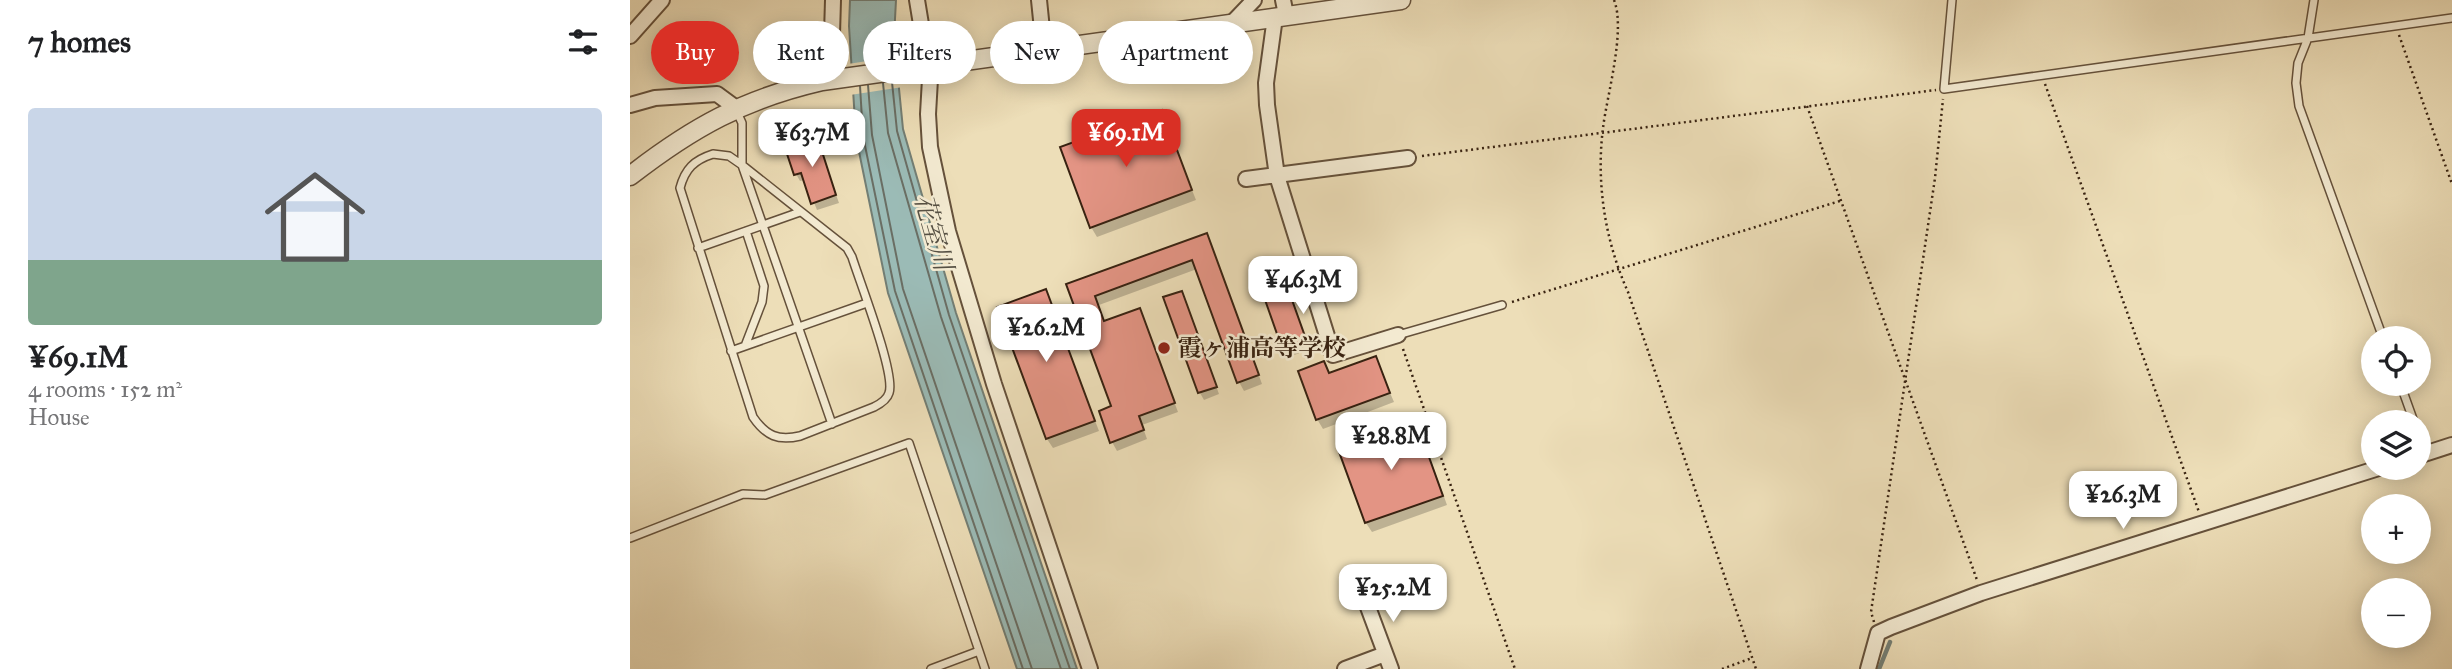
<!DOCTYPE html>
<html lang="en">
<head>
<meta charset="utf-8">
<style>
  :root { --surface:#fff; --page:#f2f2f2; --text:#202124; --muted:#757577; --line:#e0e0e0; --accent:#d93025 }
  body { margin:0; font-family:"IM FELL Great Primer","Noto Serif JP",serif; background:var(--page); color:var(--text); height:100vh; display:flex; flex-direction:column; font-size:26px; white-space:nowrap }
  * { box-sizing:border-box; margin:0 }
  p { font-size:23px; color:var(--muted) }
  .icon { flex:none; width:38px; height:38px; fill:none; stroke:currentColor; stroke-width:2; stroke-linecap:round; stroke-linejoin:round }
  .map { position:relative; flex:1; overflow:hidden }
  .drawer { display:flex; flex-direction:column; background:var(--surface); width:630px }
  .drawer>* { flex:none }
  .top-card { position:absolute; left:21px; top:21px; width:665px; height:63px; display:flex; gap:14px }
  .controls { position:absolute; left:1731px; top:326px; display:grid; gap:14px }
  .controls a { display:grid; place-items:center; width:70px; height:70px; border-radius:50%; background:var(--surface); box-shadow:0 4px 18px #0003; font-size:35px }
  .price { position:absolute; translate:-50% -60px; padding:0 16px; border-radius:14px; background:#fff; color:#222; font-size:23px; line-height:46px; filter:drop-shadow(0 2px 4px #0008) }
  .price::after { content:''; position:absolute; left:50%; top:42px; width:21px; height:16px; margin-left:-10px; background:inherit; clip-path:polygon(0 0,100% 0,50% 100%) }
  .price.selected { background:var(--accent); color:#fff }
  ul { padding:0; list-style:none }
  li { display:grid; align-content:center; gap:14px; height:371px; padding:0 28px }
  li+li { border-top:2px solid var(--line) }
  li span { display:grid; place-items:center; height:217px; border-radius:7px; color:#555 }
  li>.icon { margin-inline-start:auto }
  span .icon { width:126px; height:126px; fill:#fffc; stroke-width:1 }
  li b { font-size:30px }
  h2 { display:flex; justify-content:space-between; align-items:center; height:84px; padding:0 28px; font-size:30px }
  .tag { padding:0 24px; border-radius:32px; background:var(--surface); box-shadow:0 4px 18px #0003; font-size:24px; line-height:63px }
  .tag.selected { background:var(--accent); color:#fff }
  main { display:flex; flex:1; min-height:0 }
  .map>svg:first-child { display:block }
</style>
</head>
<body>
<main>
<section class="drawer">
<h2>7 homes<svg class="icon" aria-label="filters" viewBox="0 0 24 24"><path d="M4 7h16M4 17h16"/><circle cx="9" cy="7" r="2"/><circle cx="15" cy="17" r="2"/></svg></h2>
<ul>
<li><span style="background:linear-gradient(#c9d6e8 70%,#7fa58c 0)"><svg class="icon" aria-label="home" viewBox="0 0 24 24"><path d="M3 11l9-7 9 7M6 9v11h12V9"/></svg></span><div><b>¥69.1M</b><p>4 rooms · 152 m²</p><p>House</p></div></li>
</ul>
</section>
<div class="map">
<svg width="1822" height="669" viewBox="0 0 1822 669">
  <rect width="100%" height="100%" fill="#eddeb8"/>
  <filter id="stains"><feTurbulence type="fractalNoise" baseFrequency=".00286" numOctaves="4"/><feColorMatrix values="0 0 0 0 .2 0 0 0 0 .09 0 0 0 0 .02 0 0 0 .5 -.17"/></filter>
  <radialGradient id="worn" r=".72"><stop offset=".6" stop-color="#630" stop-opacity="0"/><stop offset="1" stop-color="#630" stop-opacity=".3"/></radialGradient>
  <!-- water -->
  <path fill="#9bbbb6" stroke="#737e74" stroke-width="2" d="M220,0H266L264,38L273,129L326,313L447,669H387L258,293L226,137L219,26Z"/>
  <!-- pier -->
  <path fill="#eddeb8" d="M269,56L273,87L220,95L218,64Z"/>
  <!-- shadow -->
  <path fill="#0003" d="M531,112L566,200L467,237L461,227Z
    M186,138L209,203L187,210L175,180L170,181L166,174L171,152Z
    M581,244L632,384L614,391L609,382L567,269L469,305L475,323L509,310L548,412L512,425L517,439L487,451L482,442L483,407L439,285Z
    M650,271L680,349L659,357L654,350Z
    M415,291L469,431L423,448L417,439L370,308Z
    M535,298L555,300L589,394L574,400L570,393Z
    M745,358L764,402L693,429L687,419L700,375Z
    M785,423L791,433L817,505L742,532L736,523Z"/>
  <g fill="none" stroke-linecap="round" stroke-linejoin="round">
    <!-- shore -->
    <path stroke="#6a6e64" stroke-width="2" d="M262,82L267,131L319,315L440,669
      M253,83L258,133L311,317L431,669
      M238,85L242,135L273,289L402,669
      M230,86L233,136L265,291L393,669"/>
    <!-- stream -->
    <path stroke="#737e74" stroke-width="4.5" d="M1249,669L1260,642"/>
  </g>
  <!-- building -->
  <path fill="#e39484" stroke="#382211" stroke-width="2" d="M532,110L562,190L460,228L430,147Z
    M187,136L206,195L181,204L171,173L164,175L156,151L168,150L166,142Z
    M577,233L629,375L607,383L562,260L465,296L474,321L510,308L545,403L509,416L514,430L480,443L469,411L481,406L436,284Z
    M651,269L677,342L653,351L627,277Z
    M416,289L465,421L416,439L367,307Z
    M552,291L587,387L568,393L533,297Z
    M746,356L760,393L686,420L668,371L694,361L699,373Z
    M786,421L813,496L735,523L708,449Z"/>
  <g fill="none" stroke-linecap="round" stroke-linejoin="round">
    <defs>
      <path id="service" d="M1322,0L1314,89L1822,18
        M1684,0L1678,38L1668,63L1666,83L1669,106L1753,338
        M107,112L112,123V165L202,424
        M83,154L99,156L112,165L217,248L222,257C229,280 266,374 259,393C257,400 250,404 244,407L170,436C148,441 136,436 123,417L50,188C55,169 64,160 83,154Z
        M68,248L170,212
        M768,335L872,305
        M115,346L132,302L134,286L116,231
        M101,351L237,303
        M1770,383L1784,422
        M1788,435L1795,453
        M0,538L113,494L135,495L279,443L349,651L301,669
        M349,651L355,669"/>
      <path id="minor" d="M287,0L300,79L298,114L300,147L318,231L364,384L460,669
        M409,0L414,49
        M653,0L656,15
        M645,17L636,83L637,105L647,176L703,355L768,335
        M602,23L624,0
        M0,36L32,0
        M192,81L195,59L202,34L203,0
        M0,105L25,98L87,94L106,108
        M616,179L778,158
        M1788,456L1822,445
        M732,591L761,669
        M715,669L755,654
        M1238,669L1248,633L1261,627L1351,593L1752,467"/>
      <path id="tertiary" d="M0,176C63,127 114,99 192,81L771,0"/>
    </defs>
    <!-- service casing -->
    <use href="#service" stroke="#65513b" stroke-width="10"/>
    <!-- minor casing -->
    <use href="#minor" stroke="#65513b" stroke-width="18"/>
    <!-- tertiary casing -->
    <use href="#tertiary" stroke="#65513b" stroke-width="21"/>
    <!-- path -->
    <path stroke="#382211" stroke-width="2.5" stroke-dasharray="2 3.5" stroke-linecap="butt" d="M984,0C996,30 977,95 973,128C966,183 975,241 998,292L1126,669
      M1769,35L1822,184
      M1415,84L1569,512
      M1177,106L1347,580
      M792,156L1306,90
      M882,302L1210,201
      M773,349L885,669
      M1244,622L1241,612L1305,178L1313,99
      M1092,669L1122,658"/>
    <!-- service -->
    <use href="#service" stroke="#f3ead1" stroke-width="7"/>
    <!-- minor -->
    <use href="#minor" stroke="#f3ead1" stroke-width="14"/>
    <!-- tertiary -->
    <use href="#tertiary" stroke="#f3ead1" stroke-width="18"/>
  </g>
  <!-- markers -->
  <circle fill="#8f2418" stroke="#f3ead1" stroke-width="2.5" cx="534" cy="348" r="7"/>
  <g text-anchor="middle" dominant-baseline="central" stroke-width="5" stroke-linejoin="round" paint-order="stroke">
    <!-- poi labels -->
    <g font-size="24" font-weight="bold" fill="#382211" stroke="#f3ead1" text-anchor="start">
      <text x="548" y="348">霞ヶ浦高等学校</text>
    </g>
    <!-- water labels -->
    <g font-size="26" font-style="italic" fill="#565043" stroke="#f3ead1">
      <text transform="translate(304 232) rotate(74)">花室川</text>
    </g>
  </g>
  <rect width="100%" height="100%" filter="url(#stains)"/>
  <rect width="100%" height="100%" fill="url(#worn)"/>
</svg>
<div class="controls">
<a><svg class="icon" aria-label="locate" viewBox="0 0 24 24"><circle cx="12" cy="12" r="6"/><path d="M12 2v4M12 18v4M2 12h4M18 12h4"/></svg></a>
<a><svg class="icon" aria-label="layers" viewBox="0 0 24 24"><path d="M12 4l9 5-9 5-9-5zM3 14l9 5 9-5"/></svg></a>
<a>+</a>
<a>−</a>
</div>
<b class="price" style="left:182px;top:169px">¥63.7M</b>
<b class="price selected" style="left:496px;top:169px">¥69.1M</b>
<b class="price" style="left:673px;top:316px">¥46.3M</b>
<b class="price" style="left:416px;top:364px">¥26.2M</b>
<b class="price" style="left:761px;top:472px">¥28.8M</b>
<b class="price" style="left:1493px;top:531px">¥26.3M</b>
<b class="price" style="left:763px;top:624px">¥25.2M</b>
<div class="top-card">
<a class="tag selected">Buy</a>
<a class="tag">Rent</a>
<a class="tag">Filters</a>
<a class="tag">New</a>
<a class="tag">Apartment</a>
</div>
</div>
</main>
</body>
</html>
